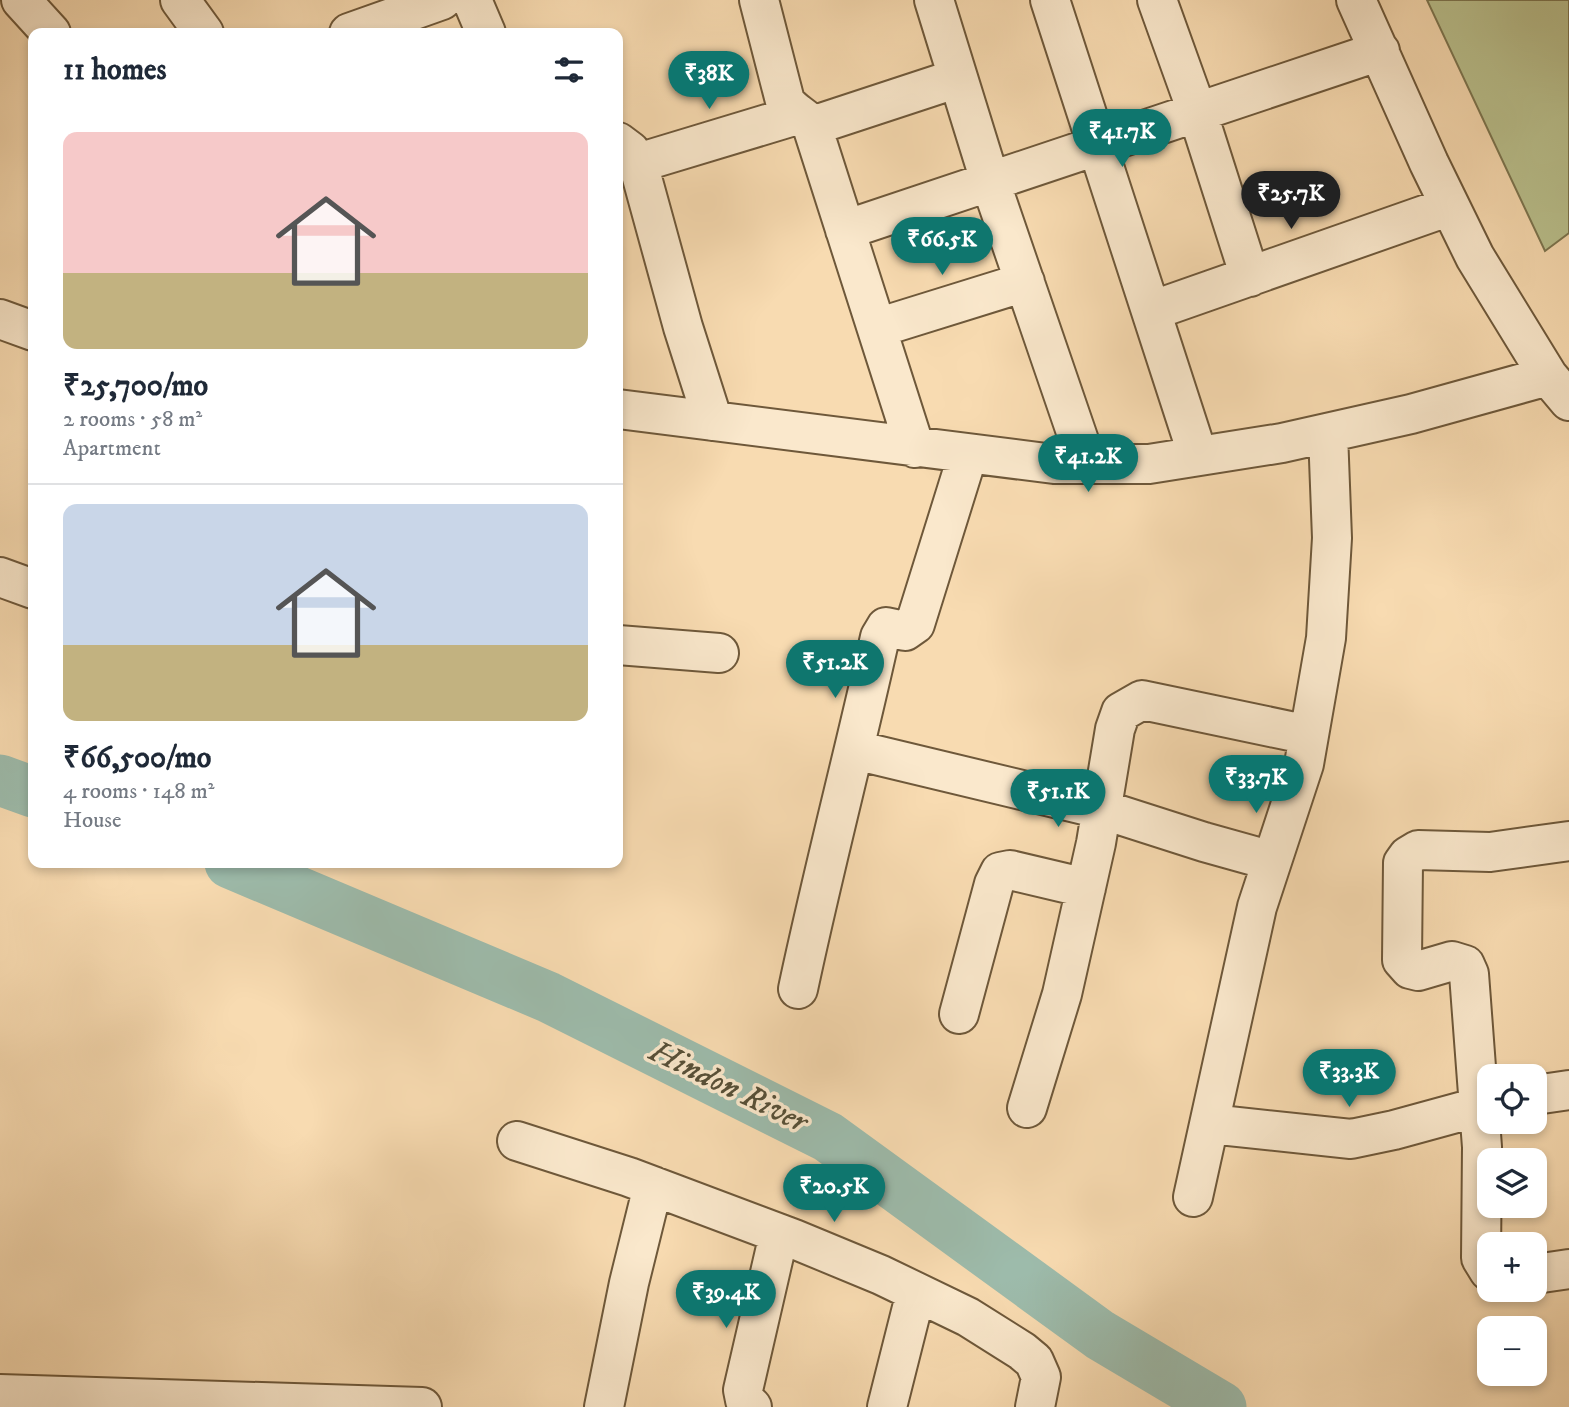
<!DOCTYPE html>
<html lang="en">
<head>
<meta charset="utf-8">
<style>
  :root { --surface:#fff; --page:#f2f2f3; --text:#1f2937; --muted:#747a83; --line:#e0e1e3; --accent:#0f766e }
  body { margin:0; font-family:"IM FELL DW Pica",serif; background:var(--page); color:var(--text); height:100vh; display:flex; flex-direction:column; font-size:26px; white-space:nowrap }
  * { box-sizing:border-box; margin:0 }
  p { font-size:23px; color:var(--muted) }
  .icon { flex:none; width:38px; height:38px; fill:none; stroke:currentColor; stroke-width:2; stroke-linecap:round; stroke-linejoin:round }
  .map { position:relative; flex:1; overflow:hidden }
  .drawer { position:absolute; left:28px; top:28px; width:595px; height:840px; display:flex; flex-direction:column; background:var(--surface); border-radius:14px; box-shadow:0 4px 10px #0003 }
  .drawer>* { flex:none }
  .fabs { position:absolute; left:1477px; top:1064px; display:grid; gap:14px }
  .fabs a { display:grid; place-items:center; width:70px; height:70px; border-radius:14px; background:var(--surface); box-shadow:0 4px 10px #0003; font-size:35px }
  .price { position:absolute; translate:-50% -60px; padding:0 16px; border-radius:24px; background:var(--accent); color:#fff; font-size:23px; line-height:46px; filter:drop-shadow(0 2px 4px #0008) }
  .price::after { content:''; position:absolute; left:50%; top:42px; width:21px; height:16px; margin-left:-10px; background:inherit; clip-path:polygon(0 0,100% 0,50% 100%) }
  .price.selected { background:#222; color:#fff }
  ul { padding:0; list-style:none }
  li { display:grid; align-content:center; gap:14px; height:371px; padding:0 35px }
  li+li { border-top:2px solid var(--line) }
  li span { display:grid; place-items:center; height:217px; border-radius:14px; color:#555 }
  li>.icon { margin-inline-start:auto }
  span .icon { width:126px; height:126px; fill:#fffc; stroke-width:1 }
  li b { font-size:30px }
  h2 { display:flex; justify-content:space-between; align-items:center; height:84px; padding:0 35px; font-size:30px }
  .map>svg:first-child { display:block }
</style>
</head>
<body>
<div class="map">
<svg width="1569" height="1407" viewBox="0 0 1569 1407">
  <rect width="100%" height="100%" fill="#f8dbb1"/>
  <filter id="stains"><feTurbulence type="fractalNoise" baseFrequency=".00286" numOctaves="4"/><feColorMatrix values="0 0 0 0 .2 0 0 0 0 .09 0 0 0 0 .02 0 0 0 .5 -.17"/></filter>
  <radialGradient id="worn" r=".72"><stop offset=".6" stop-color="#630" stop-opacity="0"/><stop offset="1" stop-color="#630" stop-opacity=".3"/></radialGradient>
  <!-- green -->
  <path fill="#bac18e" stroke="#7d7650" stroke-width="2" d="M1427,0H1569V233L1545,251Z"/>
  <g fill="none" stroke-linecap="round" stroke-linejoin="round">
    <!-- river -->
    <path stroke="#9dbbab" stroke-width="51" d="M0,780L33,792
      M230,863L548,997L828,1137L1100,1335L1221,1407"/>
    <defs>
      <path id="minor" d="M21,0L51,33
        M180,0L204,33
        M472,0L486,33
        M759,0L785,101C793,113 803,115 812,126L915,448
        M934,0L990,181L1087,464
        M1050,0L1198,456
        M1157,0L1198,114L1250,277
        M1356,0L1429,163L1475,257L1548,376L1569,401
        M349,33L442,0
        M812,126L958,78
        M618,142L630,151L638,163L683,327L713,421
        M638,163L797,115
        M845,230L1380,51
        M1151,311L1450,206
        M0,319L33,331
        M877,328L1025,282
        M618,409L1054,464H1149L1282,443L1411,414L1548,376
        M0,577L33,589
        M618,645L719,653
        M855,750L1101,809L1204,842L1272,861
        M798,989C823,871 854,754 880,637L886,627L905,631L915,624L968,454
        M959,1014L994,884L1000,872L1010,870L1086,888
        M1535,1095L1569,1090
        M1027,1108L1062,994L1096,843L1115,729L1121,712L1142,700L1309,735
        M1210,1124L1351,1139L1394,1130L1489,1104
        M517,1141L629,1177L794,1239L881,1275L968,1317L1022,1351L1034,1361L1041,1377L1035,1407
        M1193,1197L1257,907L1304,764L1326,638L1332,538L1328,433
        M1489,1271L1481,1258L1482,1147L1469,974L1465,965L1452,961L1418,971L1410,969L1402,960L1403,863L1408,856L1418,850L1490,852L1569,841
        M1535,1274L1569,1269
        M0,1394L422,1407
        M604,1407L629,1283L653,1186
        M752,1407L745,1400L743,1390L779,1234
        M887,1407L916,1292"/>
    </defs>
    <!-- minor casing -->
    <use href="#minor" stroke="#6e583a" stroke-width="42"/>
    <!-- minor -->
    <use href="#minor" stroke="#fae8cc" stroke-width="38"/>
  </g>
  <g text-anchor="middle" dominant-baseline="central" stroke-width="7" stroke-linejoin="round" paint-order="stroke">
    <!-- water labels -->
    <g font-size="32" font-style="italic" fill="#575038" stroke="#fae8cc">
      <text transform="translate(728 1087) rotate(26)">Hindon River</text>
    </g>
  </g>
  <rect width="100%" height="100%" filter="url(#stains)"/>
  <rect width="100%" height="100%" fill="url(#worn)"/>
</svg>
<div class="fabs">
<a><svg class="icon" aria-label="locate" viewBox="0 0 24 24"><circle cx="12" cy="12" r="6"/><path d="M12 2v4M12 18v4M2 12h4M18 12h4"/></svg></a>
<a><svg class="icon" aria-label="layers" viewBox="0 0 24 24"><path d="M12 4l9 5-9 5-9-5zM3 14l9 5 9-5"/></svg></a>
<a>+</a>
<a>−</a>
</div>
<b class="price" style="left:709px;top:111px">₹38K</b>
<b class="price" style="left:1122px;top:169px">₹41.7K</b>
<b class="price selected" style="left:1291px;top:231px">₹25.7K</b>
<b class="price" style="left:942px;top:277px">₹66.5K</b>
<b class="price" style="left:1088px;top:494px">₹41.2K</b>
<b class="price" style="left:835px;top:700px">₹51.2K</b>
<b class="price" style="left:1256px;top:815px">₹33.7K</b>
<b class="price" style="left:1058px;top:829px">₹51.1K</b>
<b class="price" style="left:1349px;top:1109px">₹33.3K</b>
<b class="price" style="left:834px;top:1224px">₹20.5K</b>
<b class="price" style="left:726px;top:1330px">₹39.4K</b>
<section class="drawer">
<h2>11 homes<svg class="icon" aria-label="filters" viewBox="0 0 24 24"><path d="M4 7h16M4 17h16"/><circle cx="9" cy="7" r="2"/><circle cx="15" cy="17" r="2"/></svg></h2>
<ul>
<li><span style="background:linear-gradient(#f6c9c9 65%,#c2b280 0)"><svg class="icon" aria-label="home" viewBox="0 0 24 24"><path d="M3 11l9-7 9 7M6 9v11h12V9"/></svg></span><div><b>₹25,700/mo</b><p>2 rooms · 58 m²</p><p>Apartment</p></div></li>
<li><span style="background:linear-gradient(#c9d6e8 65%,#c2b280 0)"><svg class="icon" aria-label="home" viewBox="0 0 24 24"><path d="M3 11l9-7 9 7M6 9v11h12V9"/></svg></span><div><b>₹66,500/mo</b><p>4 rooms · 148 m²</p><p>House</p></div></li>
</ul>
</section>
</div>
</body>
</html>
